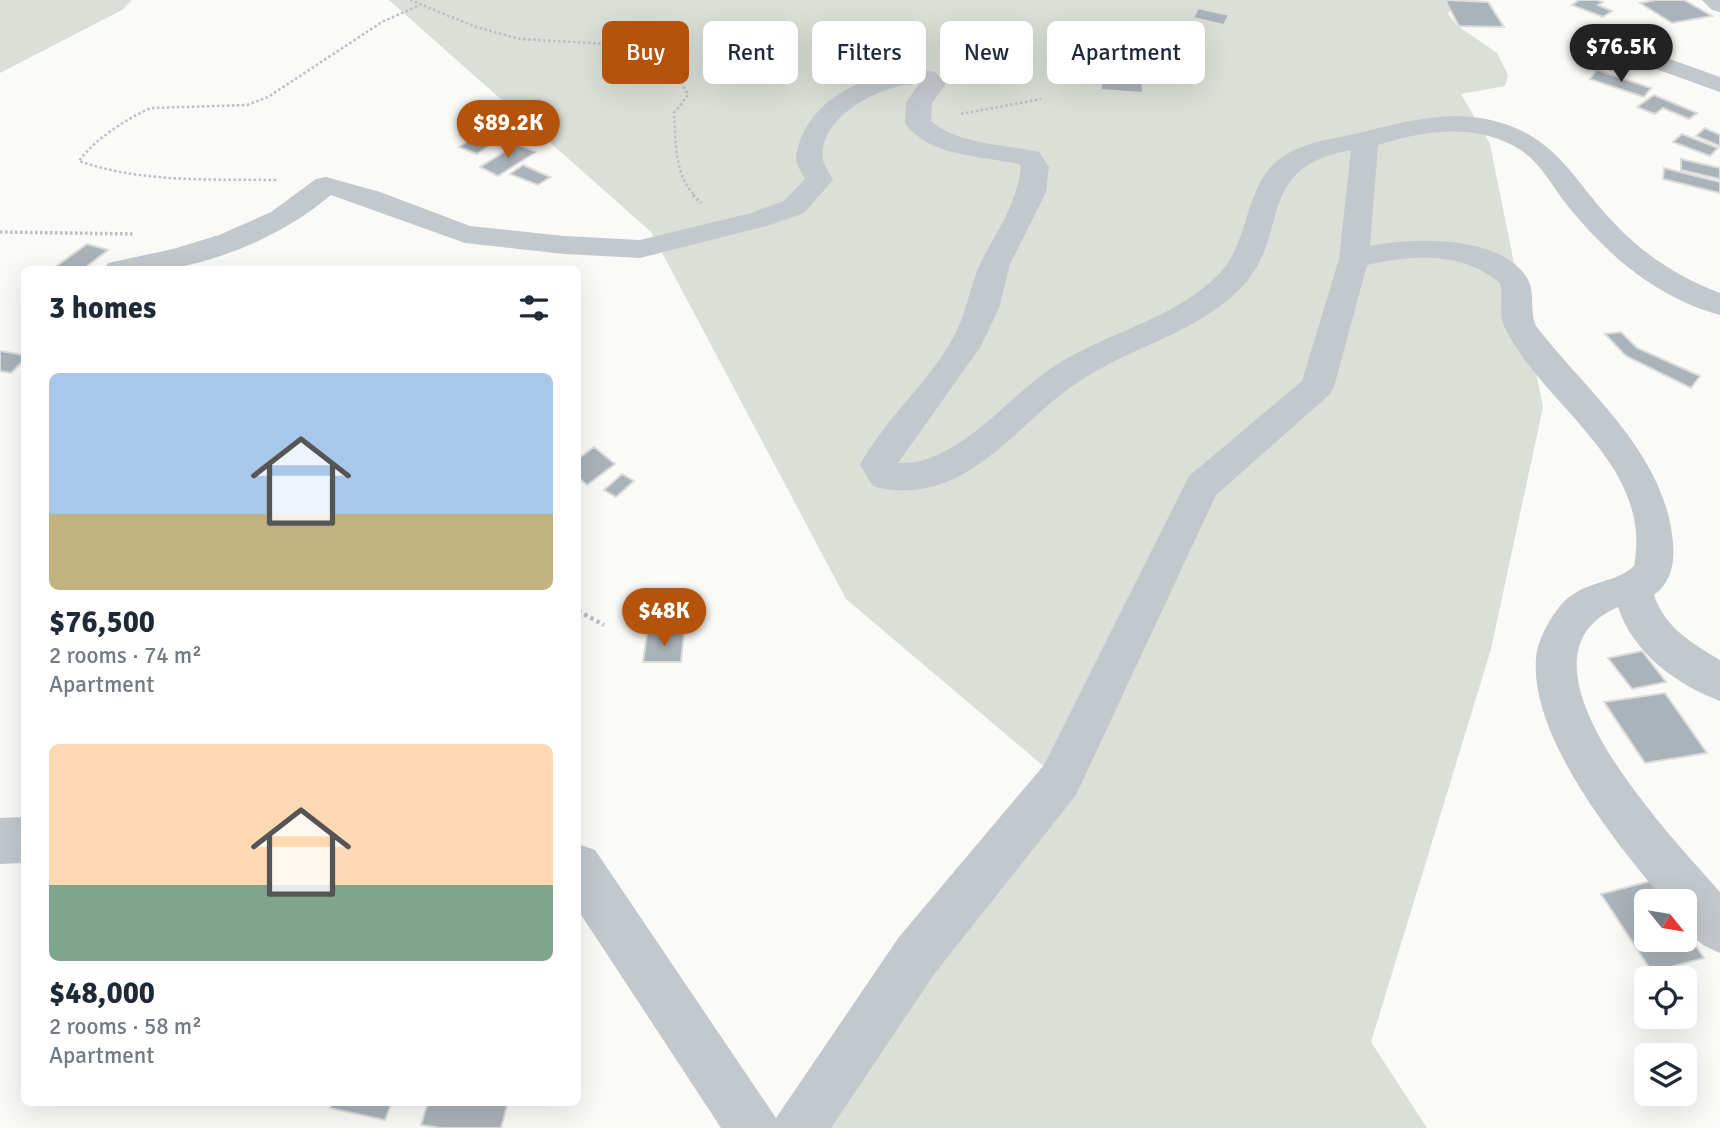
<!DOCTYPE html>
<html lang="en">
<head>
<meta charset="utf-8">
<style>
  :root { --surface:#fff; --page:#f6f6f7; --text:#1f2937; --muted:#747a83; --accent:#b45309 }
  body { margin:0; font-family:Signika,sans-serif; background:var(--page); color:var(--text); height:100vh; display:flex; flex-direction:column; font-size:26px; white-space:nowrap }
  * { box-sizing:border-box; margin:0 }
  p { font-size:23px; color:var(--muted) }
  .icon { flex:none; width:38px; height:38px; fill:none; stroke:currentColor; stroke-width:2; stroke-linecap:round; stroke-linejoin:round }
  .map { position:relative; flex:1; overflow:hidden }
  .sheet { position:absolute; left:21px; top:266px; width:560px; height:840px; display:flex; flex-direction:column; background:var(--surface); border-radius:10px; box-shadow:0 7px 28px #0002 }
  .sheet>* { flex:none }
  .banner { position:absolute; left:602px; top:21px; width:665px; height:63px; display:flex; gap:14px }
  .needle { width:46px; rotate:120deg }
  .fabs { position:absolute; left:1634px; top:889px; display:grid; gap:14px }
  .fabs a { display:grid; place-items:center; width:63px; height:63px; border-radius:10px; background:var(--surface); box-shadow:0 7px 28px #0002; font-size:35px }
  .price { position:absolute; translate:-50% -60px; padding:0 16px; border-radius:24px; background:var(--accent); color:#fff; font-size:23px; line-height:46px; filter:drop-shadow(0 2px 4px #0008) }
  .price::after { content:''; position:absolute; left:50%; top:42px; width:21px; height:16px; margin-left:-10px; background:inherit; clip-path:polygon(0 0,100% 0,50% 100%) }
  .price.active { background:#222; color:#fff }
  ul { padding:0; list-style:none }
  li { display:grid; align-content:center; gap:14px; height:371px; padding:0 28px }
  li span { display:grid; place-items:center; height:217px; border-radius:10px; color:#555 }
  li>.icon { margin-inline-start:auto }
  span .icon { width:126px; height:126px; fill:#fffc; stroke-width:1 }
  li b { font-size:30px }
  h2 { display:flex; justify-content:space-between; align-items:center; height:84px; padding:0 28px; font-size:30px }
  .tag { padding:0 24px; border-radius:10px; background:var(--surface); box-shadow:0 7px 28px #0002; font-size:24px; line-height:63px }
  .tag.active { background:var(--accent); color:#fff }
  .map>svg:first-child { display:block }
</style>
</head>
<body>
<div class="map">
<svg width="1720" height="1128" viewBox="0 0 1720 1128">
  <rect width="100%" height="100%" fill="#fafaf8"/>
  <!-- green -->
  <path fill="#dadfd7" d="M0,0H132L122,10L0,73Z
    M389,0H1456L1448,14L1458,26L1497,53L1508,75L1505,86L1461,94L1490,144L1543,407L1491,649L1371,1042L1427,1128H792L1060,780L846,599L651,232Z"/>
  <!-- building -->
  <path fill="#aab3b9" stroke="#dcdcda" stroke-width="2" d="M1445,0L1488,2L1504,27L1459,26Z
    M1579,0H1597L1603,2L1598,5L1612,11L1603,17L1572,5Z
    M1656,0H1684L1712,16L1672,23L1640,3Z
    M1198,8L1229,15L1224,25L1193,18Z
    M1597,70L1651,88L1644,97L1590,79Z
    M1101,71L1142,74L1143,93L1101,90Z
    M1654,95L1697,113L1689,119L1663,108L1655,114L1637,107Z
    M482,121L509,131L487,146L460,135Z
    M1705,128L1720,135V146L1696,136Z
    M1682,134L1718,148L1710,156L1673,142Z
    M469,140L488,146L477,154L459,147Z
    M517,144L536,152L498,176L480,167Z
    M1681,159L1720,168V179L1681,170Z
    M523,165L550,177L538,185L510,174Z
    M1664,168L1720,182V193L1663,179Z
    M87,244L108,250L82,270H51Z
    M1621,332L1637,348L1700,376L1691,388L1626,356L1605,334Z
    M0,351L24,355V360L11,373L0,371Z
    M594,447L615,464L587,485L578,477V459Z
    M622,474L634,481L616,497L604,490Z
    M647,633H684L681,662H643Z
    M1642,651L1666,682L1632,689L1608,658Z
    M1665,693L1707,753L1645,763L1604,702Z
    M1651,881L1665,901H1647V940H1685V930L1704,958L1652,972L1601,894Z
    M332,1102H392L385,1120L330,1108Z
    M428,1102H508L501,1128H442L421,1125Z"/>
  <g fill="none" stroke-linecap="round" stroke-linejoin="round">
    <!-- path-far2 -->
    <path stroke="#bbbfc2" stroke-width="2.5" stroke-dasharray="2.5 2.5" stroke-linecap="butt" d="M410,0L476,27L520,39L627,45L670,59L688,95L674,113C676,142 674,175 695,196
      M961,114L1041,99
      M276,180C210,179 142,183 79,161C95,139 126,119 151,108L247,105L268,97L382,22L422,4"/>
    <!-- path-far1 -->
    <path stroke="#bbbfc2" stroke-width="3.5" stroke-dasharray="2.5 2.5" stroke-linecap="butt" d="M693,195L701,203
      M0,232L134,234"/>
    <!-- path -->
    <path stroke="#bbbfc2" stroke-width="4.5" stroke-dasharray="3.5 3.5" stroke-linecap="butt" d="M578,611L604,625"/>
    <!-- minor -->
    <path fill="#c3c8cc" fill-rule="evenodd" d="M1702,0H1720V12L1712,10Z
      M1594,32L1720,77V92L1586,44L1582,39L1586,34Z
      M911,69L935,72L946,84L932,103L931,121C959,145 1004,144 1039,152L1049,167L1046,192L1010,264L999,308L981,346L898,463C958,466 1008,395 1056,365C1108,332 1172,320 1217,276C1245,249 1244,207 1264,176C1286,142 1327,141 1363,132C1408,121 1451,109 1498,122C1559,139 1574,182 1615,224C1644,255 1680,278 1720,293V315C1657,298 1607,255 1567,205C1553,187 1541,164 1522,151C1479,122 1424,130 1378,145L1370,246C1413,237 1501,235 1527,278C1536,293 1529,310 1536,326C1587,392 1666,454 1673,543C1675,562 1671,583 1654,595C1665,628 1692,643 1720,660V701C1677,685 1633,653 1618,607C1497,659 1676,841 1720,892V953C1691,941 1685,932 1685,901H1665C1617,845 1530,737 1536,659C1537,641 1549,620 1560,606C1583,579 1614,585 1634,566C1654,463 1542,406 1504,326C1498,312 1504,297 1500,283C1462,251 1412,255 1367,265L1334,387L1329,395L1216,495L1076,795L935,973L831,1128H721L578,910V844L595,850L776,1118L899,937L1044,765L1189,476L1302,381L1339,259L1351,150C1251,168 1294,235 1239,290C1193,335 1129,347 1077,383C1033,412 1000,458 951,480C926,491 899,494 873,486L860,465C885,419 927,384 952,340C967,314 969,286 982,260C999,228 1017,203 1021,167L1019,164C983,156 928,157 905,123L906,102L919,84C884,83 817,116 823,160C824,167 830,173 833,180L804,213L770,225L640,258L564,254L465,243L331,195C286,233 227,259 169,269C149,272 125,270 104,270L108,263L173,249L219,235L271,212L316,179L326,177L380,192L470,226L564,236L640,240L751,213L784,201L805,179C802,173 797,166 796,159C796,152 799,144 801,138C819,94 867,76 911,69Z
      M24,817V863L0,864V818Z"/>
  </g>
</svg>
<div class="fabs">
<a><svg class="needle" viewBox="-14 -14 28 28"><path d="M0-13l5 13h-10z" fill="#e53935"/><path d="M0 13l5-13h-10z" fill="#747a83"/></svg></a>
<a><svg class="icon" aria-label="locate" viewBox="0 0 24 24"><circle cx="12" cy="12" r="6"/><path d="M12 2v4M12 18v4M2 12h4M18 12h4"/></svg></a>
<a><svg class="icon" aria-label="layers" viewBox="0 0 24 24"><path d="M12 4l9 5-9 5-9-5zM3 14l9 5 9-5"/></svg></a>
</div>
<b class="price active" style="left:1621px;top:84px">$76.5K</b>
<b class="price" style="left:508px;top:160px">$89.2K</b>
<b class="price" style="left:664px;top:648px">$48K</b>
<div class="banner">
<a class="tag active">Buy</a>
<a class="tag">Rent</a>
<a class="tag">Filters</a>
<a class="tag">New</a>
<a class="tag">Apartment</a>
</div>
<section class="sheet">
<h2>3 homes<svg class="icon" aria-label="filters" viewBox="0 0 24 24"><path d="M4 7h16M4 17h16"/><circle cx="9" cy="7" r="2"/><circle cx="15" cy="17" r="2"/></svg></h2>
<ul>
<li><span style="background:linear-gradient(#a9c7e8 65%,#c2b280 0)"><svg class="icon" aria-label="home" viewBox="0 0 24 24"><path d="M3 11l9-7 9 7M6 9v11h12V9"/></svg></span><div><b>$76,500</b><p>2 rooms · 74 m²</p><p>Apartment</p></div></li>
<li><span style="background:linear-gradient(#ffd9b3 65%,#7fa58c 0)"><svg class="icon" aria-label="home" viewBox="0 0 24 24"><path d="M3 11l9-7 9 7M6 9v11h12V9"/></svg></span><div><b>$48,000</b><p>2 rooms · 58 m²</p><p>Apartment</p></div></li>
</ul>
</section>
</div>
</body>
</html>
